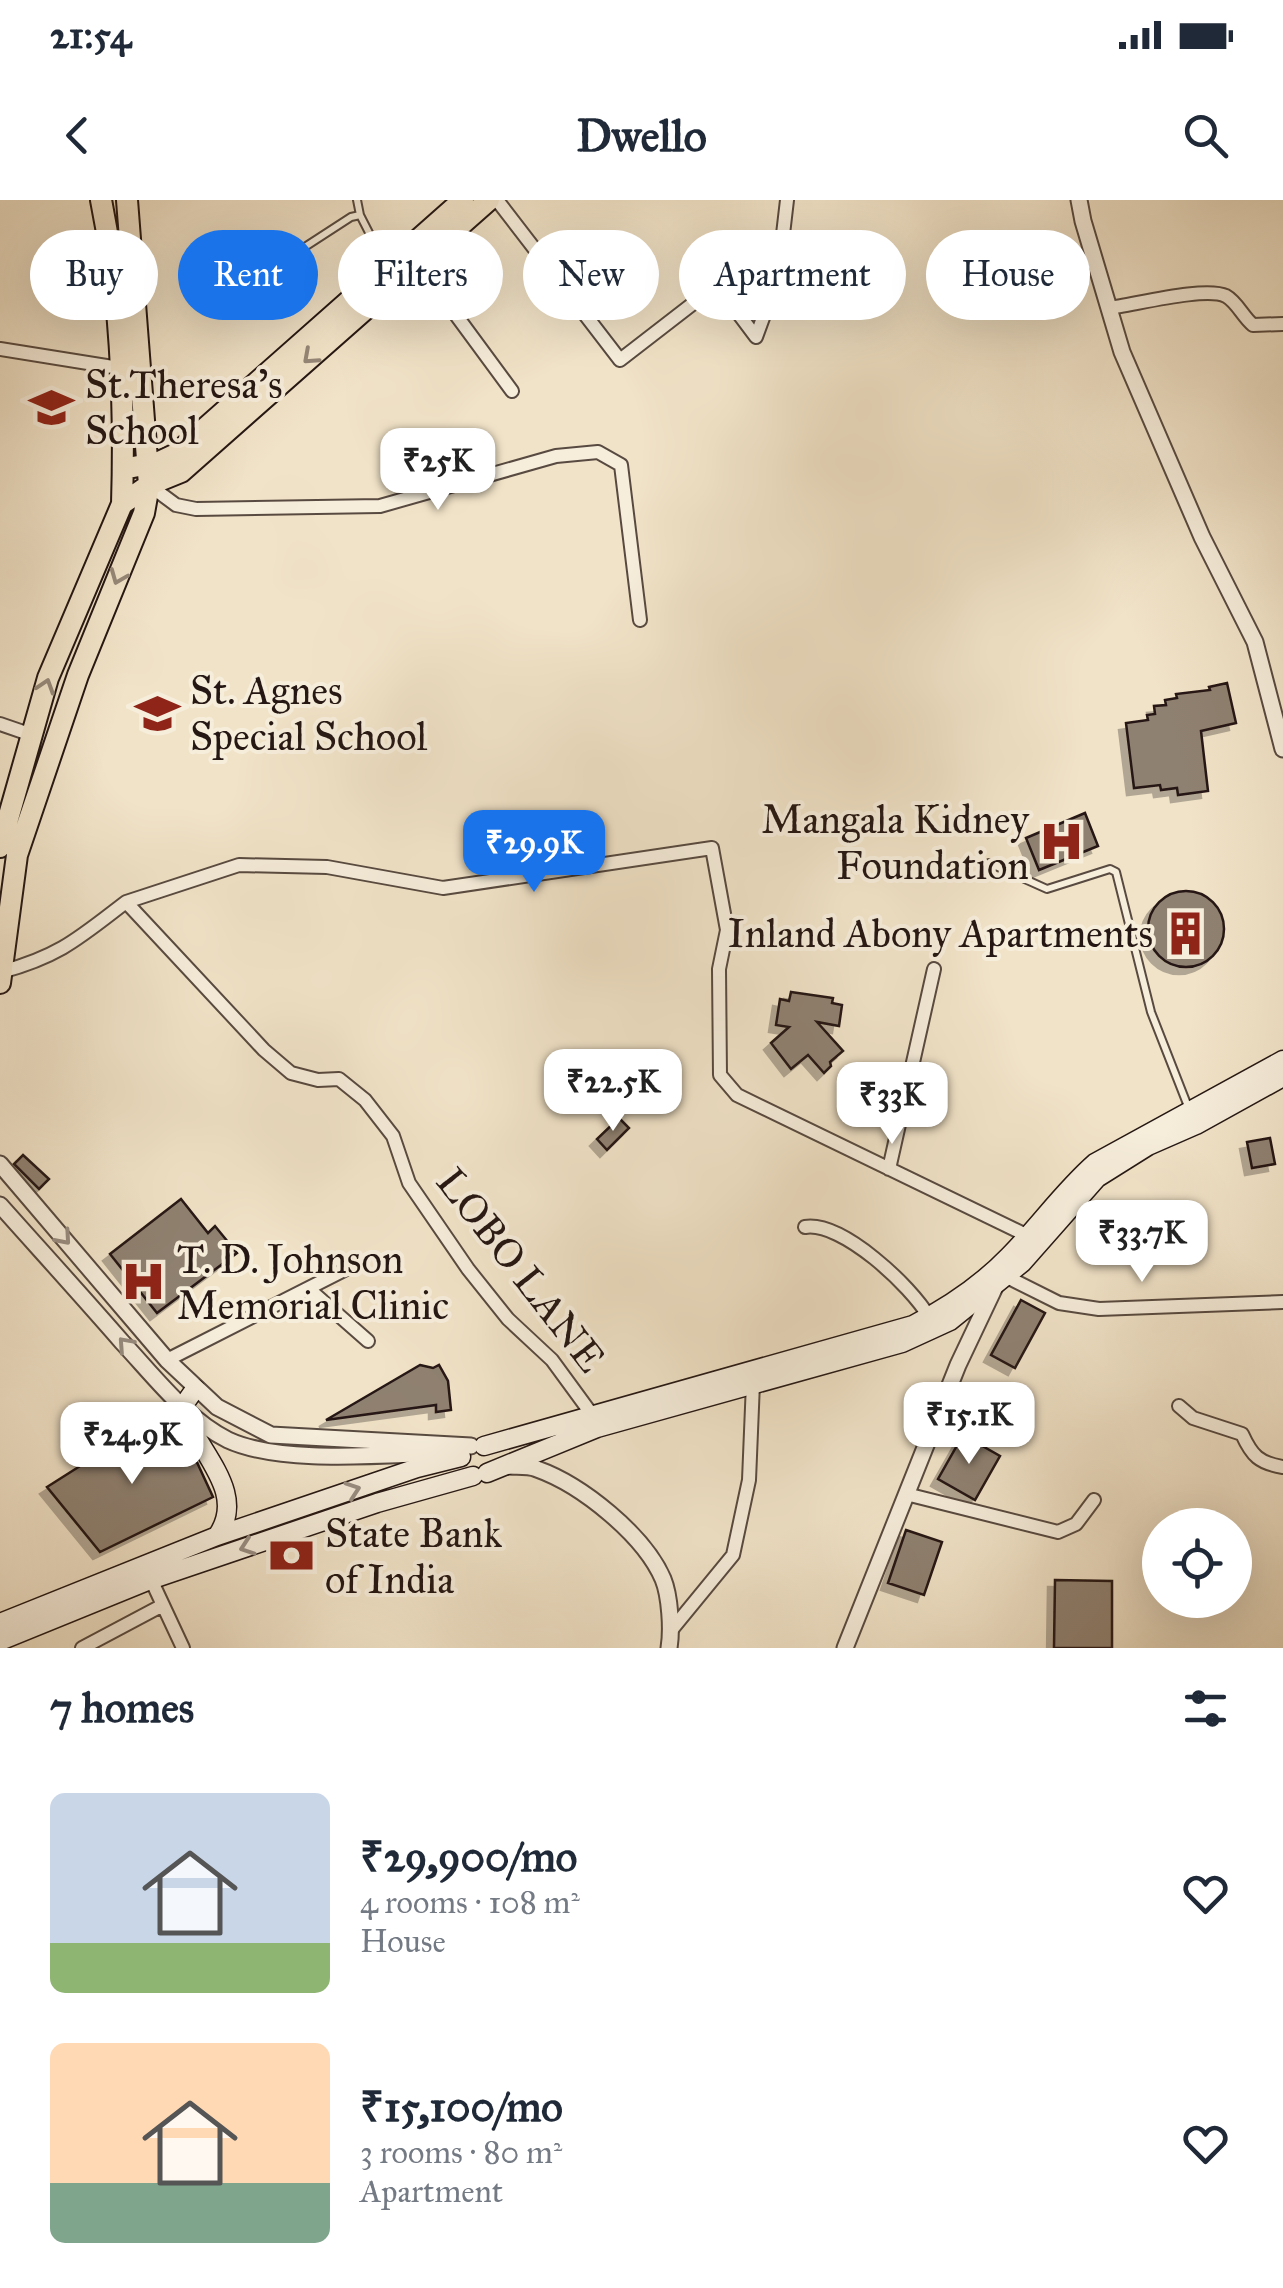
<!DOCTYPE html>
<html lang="en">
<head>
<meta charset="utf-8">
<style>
  :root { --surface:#fff; --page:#f6f6f7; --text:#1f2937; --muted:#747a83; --accent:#1a73e8 }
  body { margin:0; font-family:"IM FELL Great Primer",serif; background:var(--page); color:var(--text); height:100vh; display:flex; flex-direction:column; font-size:38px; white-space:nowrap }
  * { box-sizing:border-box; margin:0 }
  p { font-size:32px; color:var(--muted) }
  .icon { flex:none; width:55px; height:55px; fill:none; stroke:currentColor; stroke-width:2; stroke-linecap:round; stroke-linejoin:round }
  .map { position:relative; height:1448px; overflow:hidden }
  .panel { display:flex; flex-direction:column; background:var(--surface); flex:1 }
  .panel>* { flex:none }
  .banner { position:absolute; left:30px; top:30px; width:1225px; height:90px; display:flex; gap:20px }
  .buttons { position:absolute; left:1142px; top:1308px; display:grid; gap:20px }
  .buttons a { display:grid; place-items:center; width:110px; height:110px; border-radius:50%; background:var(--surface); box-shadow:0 10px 40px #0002; font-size:50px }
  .price { position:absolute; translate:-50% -85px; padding:0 22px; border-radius:20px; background:#fff; color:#222; font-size:32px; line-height:65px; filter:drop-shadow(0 2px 5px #0008) }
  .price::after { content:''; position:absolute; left:50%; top:60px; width:30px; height:22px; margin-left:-15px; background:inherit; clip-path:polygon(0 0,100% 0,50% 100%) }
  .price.on { background:var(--accent); color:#fff }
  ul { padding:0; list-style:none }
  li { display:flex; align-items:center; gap:30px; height:250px; padding:0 50px }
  li span { display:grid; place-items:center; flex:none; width:280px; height:200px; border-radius:15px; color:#555 }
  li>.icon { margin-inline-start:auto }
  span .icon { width:120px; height:120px; fill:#fffc; stroke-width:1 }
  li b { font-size:42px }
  h2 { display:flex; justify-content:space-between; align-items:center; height:120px; padding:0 50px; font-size:42px }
  .pill { padding:0 35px; border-radius:45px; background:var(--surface); box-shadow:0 10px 40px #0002; font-size:35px; line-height:90px }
  .pill.on { background:var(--accent); color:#fff }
  .status { display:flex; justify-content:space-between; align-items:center; height:70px; padding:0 50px; background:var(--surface); direction:ltr }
  .status svg { height:28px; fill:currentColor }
  header { display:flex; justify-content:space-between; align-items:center; height:130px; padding:0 50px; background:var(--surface); font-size:45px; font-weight:700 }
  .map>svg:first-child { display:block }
</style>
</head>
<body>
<div class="status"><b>21:54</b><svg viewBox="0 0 49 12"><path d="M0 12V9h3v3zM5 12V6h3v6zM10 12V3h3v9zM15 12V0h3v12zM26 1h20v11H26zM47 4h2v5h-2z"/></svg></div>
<header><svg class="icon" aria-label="back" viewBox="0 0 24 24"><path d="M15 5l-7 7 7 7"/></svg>Dwello<svg class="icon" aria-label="search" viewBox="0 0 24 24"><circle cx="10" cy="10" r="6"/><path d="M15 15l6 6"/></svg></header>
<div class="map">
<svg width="1283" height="1448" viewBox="0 0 1283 1448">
  <defs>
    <filter id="shadow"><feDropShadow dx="-7" dy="7" stdDeviation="0" flood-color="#0004"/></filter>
  </defs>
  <rect width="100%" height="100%" fill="#f1e3c8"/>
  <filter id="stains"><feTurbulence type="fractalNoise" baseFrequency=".002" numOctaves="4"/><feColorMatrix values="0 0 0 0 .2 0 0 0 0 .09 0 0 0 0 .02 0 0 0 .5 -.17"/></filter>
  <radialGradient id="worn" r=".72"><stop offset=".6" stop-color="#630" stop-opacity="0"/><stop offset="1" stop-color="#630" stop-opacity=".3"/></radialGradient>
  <!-- building -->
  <path fill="#8f8171" stroke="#251713" stroke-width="2.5" filter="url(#shadow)" d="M1227,483L1236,523L1201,531L1208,591L1178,595L1177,588L1161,590L1160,585L1134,588L1126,523L1148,520L1147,515L1155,514L1154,506L1166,505L1165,500L1177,498L1176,494L1210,490L1209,487Z
    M1085,613L1098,646L1039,670L1026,638Z
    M1148 729a38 38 0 1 1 76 0a38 38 0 1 1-76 0Z
    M791,792L833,798L832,803L842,805L839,826L817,822L843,851L830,862L831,866L824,873L808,855L791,869L771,843L789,827L776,825L780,799L789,801Z
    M619,918L629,928L607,950L597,939Z
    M1270,938L1275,964L1252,968L1247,942Z
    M23,955L49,979L39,989L14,964Z
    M181,999L208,1033L215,1026L237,1053L157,1113L110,1054Z
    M1021,1100L1045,1113L1015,1168L991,1155Z
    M420,1165L433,1168L439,1165L448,1181L451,1210L436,1212V1205L326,1220Z
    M151,1221L195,1258L213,1297L100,1352L47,1287Z
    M963,1235L1000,1256L975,1300L938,1279Z
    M906,1330L942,1342L924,1395L888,1383Z
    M1055,1380L1112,1381V1448H1054Z"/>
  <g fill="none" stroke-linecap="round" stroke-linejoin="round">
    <defs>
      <path id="service" d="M357,0L360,15
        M302,94L291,63L294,54L351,17L360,15L384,62
        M989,663L1047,689L1110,669L1116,672L1151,812L1189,909"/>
      <path id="minor" d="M497,0L620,160L717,85L756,137L778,77L787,0
        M417,62L512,191
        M1108,108C1134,105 1205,86 1226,96C1237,102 1243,117 1253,125L1283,124
        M0,149L119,168
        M149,285L176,305L196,309L380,306L556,256L598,252L621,265L640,420
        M0,524L32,535
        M126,702L239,665L327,667L443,688L712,648L727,730L719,769L720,875L737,895L1028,1036
        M1,772C60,756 79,738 126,702L264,850L291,873L318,880L339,879L365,900L393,936L409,983L468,1069L508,1119L552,1160L593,1216
        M889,969L934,769
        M805,1027C842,1021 911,1086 929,1117
        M999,1073L1059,1103L1099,1109L1283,1102
        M310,1090L368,1141
        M167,1160L360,1062
        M1179,1206L1193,1218L1242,1234C1252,1256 1259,1263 1283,1267
        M906,1294L1058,1332L1076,1324L1094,1300
        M148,1373L183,1448
        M669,1433L733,1355L749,1280L753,1183
        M82,1448L163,1405"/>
      <path id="tertiary" d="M1079,0L1083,21L1122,152L1202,337L1255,442L1283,549
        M0,964L167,1160L217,1207L271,1235L471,1246
        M0,1005C41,1051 82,1096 122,1142C153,1175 187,1220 228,1240C282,1265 389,1254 448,1253
        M507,1266C516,1267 528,1265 537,1269C582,1285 644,1335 663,1379C670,1396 672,1430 669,1448
        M845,1448L958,1165L994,1089L991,1084"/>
      <path id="secondary" d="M195,1189L183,1206C192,1248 250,1290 217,1336
        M484,1246L913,1125C948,1107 981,1085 1009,1056C1039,1026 1063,991 1095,963L1283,860
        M487,1273L597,1228L902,1143L950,1121L1022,1063L1097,978L1148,946L1196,925L1283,877
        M0,1423L217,1336L417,1268L461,1257
        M0,1441L150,1380L377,1303L473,1276"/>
      <path id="primary" d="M101,0C121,99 125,204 122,304
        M123,269L159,262L176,254L463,0
        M0,647L48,478L122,304L149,285L181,272L489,0
        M0,783L17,655L78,475L144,313L149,285L127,0"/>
    </defs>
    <!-- service casing -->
    <use href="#service" stroke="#584a40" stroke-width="10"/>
    <!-- minor casing -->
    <use href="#minor" stroke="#584a40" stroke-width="16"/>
    <!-- tertiary casing -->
    <use href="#tertiary" stroke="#584a40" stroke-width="19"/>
    <!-- secondary casing -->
    <use href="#secondary" stroke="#251713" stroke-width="21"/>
    <!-- primary casing -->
    <use href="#primary" stroke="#251713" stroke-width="24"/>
    <!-- service -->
    <use href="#service" stroke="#f6eddb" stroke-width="6"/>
    <!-- minor -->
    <use href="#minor" stroke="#f6eddb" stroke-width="12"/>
    <!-- tertiary -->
    <use href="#tertiary" stroke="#f6eddb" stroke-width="15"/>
    <!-- secondary -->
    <use href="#secondary" stroke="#f6eddb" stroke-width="18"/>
    <!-- primary -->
    <use href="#primary" stroke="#f1e3c8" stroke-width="20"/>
  </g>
  <!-- one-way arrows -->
  <defs><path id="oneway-chevron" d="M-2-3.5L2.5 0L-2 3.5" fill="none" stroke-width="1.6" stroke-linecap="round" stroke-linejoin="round" transform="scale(2.5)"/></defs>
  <g stroke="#958777">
    <use href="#oneway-chevron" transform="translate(310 157) rotate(138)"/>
    <use href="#oneway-chevron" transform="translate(118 377) rotate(112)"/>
    <use href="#oneway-chevron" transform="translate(46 486) rotate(-72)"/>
  </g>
  <g stroke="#988d81">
    <use href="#oneway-chevron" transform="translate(64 1038) rotate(49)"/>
    <use href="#oneway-chevron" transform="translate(125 1144) rotate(-132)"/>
    <use href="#oneway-chevron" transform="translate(353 1290) rotate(-19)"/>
    <use href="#oneway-chevron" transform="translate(247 1347) rotate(161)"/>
  </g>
  <!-- icons -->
  <defs>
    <symbol id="school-bare" viewBox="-9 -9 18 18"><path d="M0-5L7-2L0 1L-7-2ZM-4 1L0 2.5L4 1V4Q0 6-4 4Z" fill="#8f2418" stroke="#f6eddb" stroke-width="2.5" paint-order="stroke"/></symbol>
    <symbol id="hospital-bare" viewBox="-9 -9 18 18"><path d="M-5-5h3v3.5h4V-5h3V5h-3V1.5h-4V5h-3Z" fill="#8f2418" stroke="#f6eddb" stroke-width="2.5" paint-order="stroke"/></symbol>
    <symbol id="building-bare" viewBox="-9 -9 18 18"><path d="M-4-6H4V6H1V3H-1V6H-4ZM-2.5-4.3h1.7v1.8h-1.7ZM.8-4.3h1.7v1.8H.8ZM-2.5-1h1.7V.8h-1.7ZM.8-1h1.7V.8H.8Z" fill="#8f2418" stroke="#f6eddb" stroke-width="2.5" paint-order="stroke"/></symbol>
    <symbol id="bank-bare" viewBox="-9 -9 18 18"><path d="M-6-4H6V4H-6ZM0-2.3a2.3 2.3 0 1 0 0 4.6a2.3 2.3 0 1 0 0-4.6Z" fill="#8f2418" stroke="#f6eddb" stroke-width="2.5" paint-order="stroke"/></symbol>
  </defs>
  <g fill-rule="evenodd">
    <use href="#school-bare" x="20" y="176" width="63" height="63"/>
    <use href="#school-bare" x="126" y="482" width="63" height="63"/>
    <use href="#hospital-bare" x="1030" y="610" width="63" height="63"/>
    <use href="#building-bare" x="1154" y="702" width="63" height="63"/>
    <use href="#hospital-bare" x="112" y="1050" width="63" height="63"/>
    <use href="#bank-bare" x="260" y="1324" width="63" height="63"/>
  </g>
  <g text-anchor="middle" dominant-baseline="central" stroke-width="8" stroke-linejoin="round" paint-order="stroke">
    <!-- poi labels -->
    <g font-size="40" fill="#251713" stroke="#f6eddb" text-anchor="start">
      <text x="85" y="184">St.Theresa's<tspan x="85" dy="46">School</tspan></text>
      <text x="190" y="490">St. Agnes<tspan x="190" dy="46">Special School</tspan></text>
      <text x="1029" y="619" text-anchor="end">Mangala Kidney<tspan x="1029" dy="46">Foundation</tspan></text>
      <text x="1153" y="733" text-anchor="end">Inland Abony Apartments</text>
      <text x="177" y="1059">T. D. Johnson<tspan x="177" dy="46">Memorial Clinic</tspan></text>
      <text x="325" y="1333">State Bank<tspan x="325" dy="46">of India</tspan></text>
    </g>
    <!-- street labels -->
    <g font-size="40" fill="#251713" stroke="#f6eddb">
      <text transform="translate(521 1070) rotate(52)">LOBO LANE</text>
    </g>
  </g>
  <rect width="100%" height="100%" filter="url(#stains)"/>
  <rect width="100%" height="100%" fill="url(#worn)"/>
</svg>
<div class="buttons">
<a><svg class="icon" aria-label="locate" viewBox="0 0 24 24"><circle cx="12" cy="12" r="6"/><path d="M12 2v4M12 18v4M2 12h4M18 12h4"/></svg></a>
</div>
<b class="price" style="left:438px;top:313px">₹25K</b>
<b class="price on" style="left:534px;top:695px">₹29.9K</b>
<b class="price" style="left:613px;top:934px">₹22.5K</b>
<b class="price" style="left:892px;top:947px">₹33K</b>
<b class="price" style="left:1142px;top:1085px">₹33.7K</b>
<b class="price" style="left:969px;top:1267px">₹15.1K</b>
<b class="price" style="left:132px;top:1287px">₹24.9K</b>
<div class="banner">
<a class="pill">Buy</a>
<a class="pill on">Rent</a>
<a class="pill">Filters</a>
<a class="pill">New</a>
<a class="pill">Apartment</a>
<a class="pill">House</a>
</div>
</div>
<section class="panel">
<h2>7 homes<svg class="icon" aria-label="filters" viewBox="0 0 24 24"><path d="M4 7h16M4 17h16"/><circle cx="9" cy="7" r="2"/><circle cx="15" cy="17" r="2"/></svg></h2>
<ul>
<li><span style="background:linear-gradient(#c9d6e8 75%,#8fb573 0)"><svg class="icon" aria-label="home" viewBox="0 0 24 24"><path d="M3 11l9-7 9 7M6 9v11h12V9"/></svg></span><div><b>₹29,900/mo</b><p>4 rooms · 108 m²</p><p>House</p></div><svg class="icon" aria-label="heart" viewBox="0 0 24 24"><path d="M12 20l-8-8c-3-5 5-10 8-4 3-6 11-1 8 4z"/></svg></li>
<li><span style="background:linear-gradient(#ffd9b3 70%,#7fa58c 0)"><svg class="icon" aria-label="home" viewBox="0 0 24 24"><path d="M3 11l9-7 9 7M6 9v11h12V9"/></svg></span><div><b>₹15,100/mo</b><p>3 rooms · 80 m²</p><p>Apartment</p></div><svg class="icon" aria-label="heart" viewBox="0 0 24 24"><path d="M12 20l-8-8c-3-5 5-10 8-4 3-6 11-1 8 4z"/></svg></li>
</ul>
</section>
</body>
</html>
